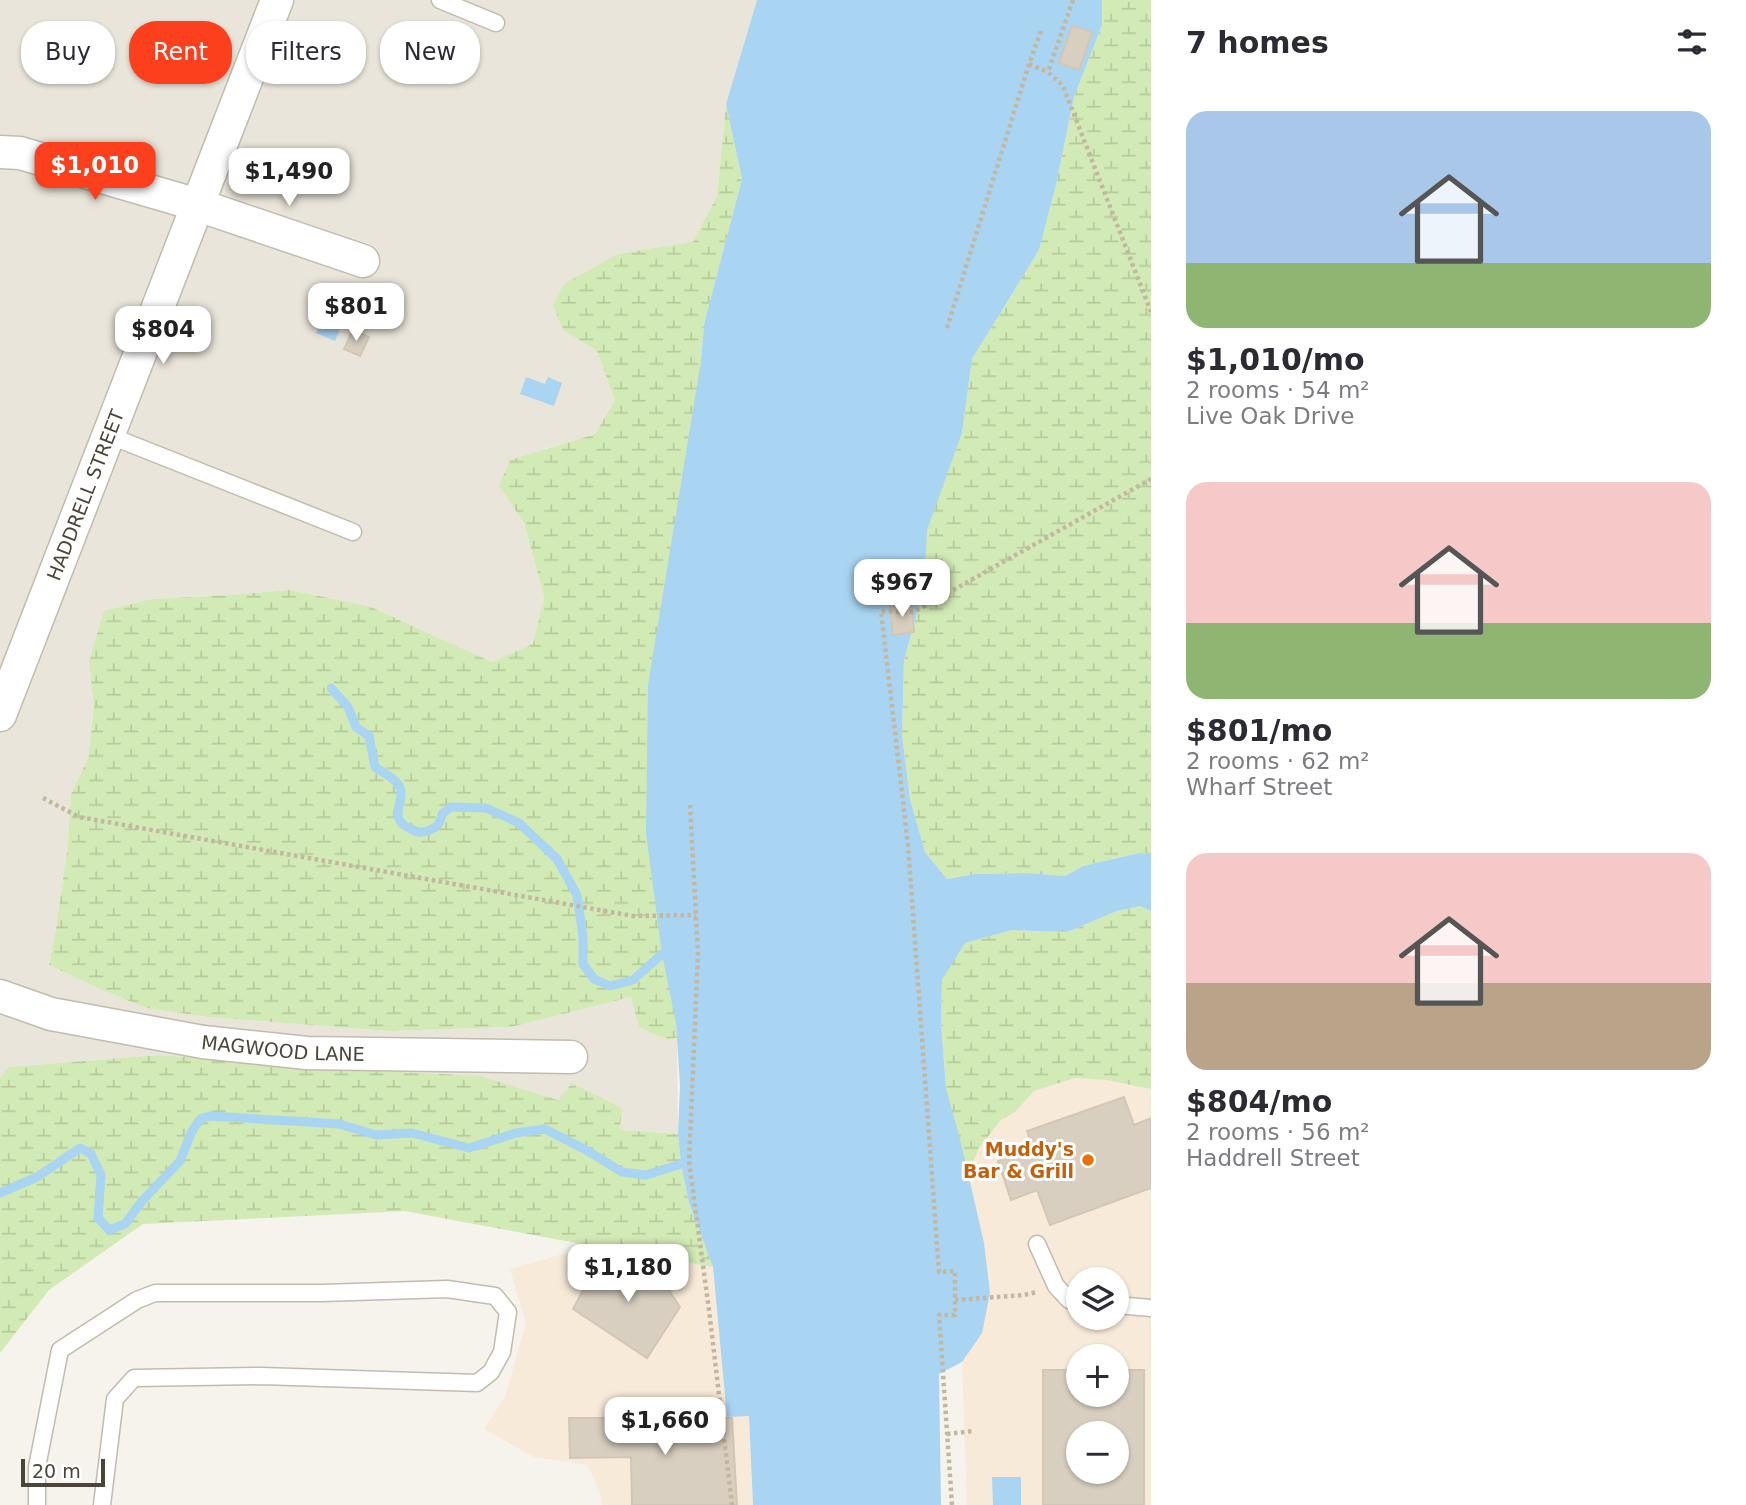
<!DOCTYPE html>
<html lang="en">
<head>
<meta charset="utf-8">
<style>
  :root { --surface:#fff; --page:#f2f2f3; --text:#2b2b33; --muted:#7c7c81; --accent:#fc3f1d }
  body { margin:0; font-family:"DejaVu Sans",sans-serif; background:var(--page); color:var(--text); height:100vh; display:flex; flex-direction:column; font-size:26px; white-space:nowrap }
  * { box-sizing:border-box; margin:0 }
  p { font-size:23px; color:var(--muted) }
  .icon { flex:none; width:38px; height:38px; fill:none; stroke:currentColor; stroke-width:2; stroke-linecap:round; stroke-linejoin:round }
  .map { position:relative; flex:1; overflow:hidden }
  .side { display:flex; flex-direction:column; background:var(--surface); width:595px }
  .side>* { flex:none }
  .hud { position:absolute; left:21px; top:21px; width:665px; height:63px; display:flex; gap:14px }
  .fabs { position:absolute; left:1066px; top:1267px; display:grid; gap:14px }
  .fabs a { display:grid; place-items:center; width:63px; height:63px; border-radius:50%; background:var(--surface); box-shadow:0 2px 5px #0004; font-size:35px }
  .scale { position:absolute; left:21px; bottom:18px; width:84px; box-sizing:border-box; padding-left:7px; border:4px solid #4b4439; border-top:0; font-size:19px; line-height:24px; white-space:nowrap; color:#4b4439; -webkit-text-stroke:5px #fff; paint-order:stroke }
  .price { position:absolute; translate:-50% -60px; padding:0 16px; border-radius:14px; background:#fff; color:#222; font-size:23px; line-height:46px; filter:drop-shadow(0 2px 4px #0008) }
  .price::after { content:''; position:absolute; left:50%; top:42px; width:21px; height:16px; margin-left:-10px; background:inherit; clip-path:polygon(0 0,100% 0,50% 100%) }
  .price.selected { background:var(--accent); color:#fff }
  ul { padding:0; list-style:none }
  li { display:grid; align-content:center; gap:14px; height:371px; padding:0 35px }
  li span { display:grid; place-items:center; height:217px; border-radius:21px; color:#555 }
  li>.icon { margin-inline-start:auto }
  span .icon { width:126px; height:126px; fill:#fffc; stroke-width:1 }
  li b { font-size:30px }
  h2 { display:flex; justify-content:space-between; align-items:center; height:84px; padding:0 35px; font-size:30px }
  .tag { padding:0 24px; border-radius:28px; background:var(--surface); box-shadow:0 2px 5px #0004; font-size:24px; line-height:63px }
  .tag.selected { background:var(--accent); color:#fff }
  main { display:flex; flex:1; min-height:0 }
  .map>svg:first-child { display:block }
</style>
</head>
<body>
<main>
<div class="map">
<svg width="1151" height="1505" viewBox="0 0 1151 1505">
  <defs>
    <pattern id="wetland-marsh" width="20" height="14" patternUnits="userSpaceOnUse" patternTransform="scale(1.75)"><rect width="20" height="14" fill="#d2eab5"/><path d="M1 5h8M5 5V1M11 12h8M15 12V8" fill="none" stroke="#b6ca9c"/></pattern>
  </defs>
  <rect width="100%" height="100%" fill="#f6f3ec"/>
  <!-- residential -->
  <path fill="#eae5da" d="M0,0H757L726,104L717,196L693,243L618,254L564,331L597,351L615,400L595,434L544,449L499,486L524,523L544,597L533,644L492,662L369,606L289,590L230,595L152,599L89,662L94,707L88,758L71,794L67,850L56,928L49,965L95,987L146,1008L208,1017L388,1031L511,1027L631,997L665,1039L677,1038L678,1134L619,1130L558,1100L481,1076L380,1071L159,1055L10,1067L0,1077Z"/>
  <!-- commercial -->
  <path fill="#f7ead8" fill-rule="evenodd" d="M1075,1078L1106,1080L1151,1089V1505H967L962,1362L982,1333L984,1243L968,1174L979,1148L1001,1120L1015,1112L1034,1091ZM1078,1279H1116V1318H1078ZM1078,1356H1116V1395H1078ZM1078,1433H1116V1472H1078Z
    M592,1246L713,1267L727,1417L749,1415L753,1505H602L601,1496L588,1465L534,1457L484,1429L505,1397L526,1323L510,1269Z"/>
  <!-- wetland -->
  <path fill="url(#wetland-marsh)" d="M1102,0H1151V854L1139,853L1083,866L1065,876L1029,873L975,874L947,879L925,852L910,799L902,735L904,660L924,588L926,531L962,433L972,359L1039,250L1056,185L1074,97L1102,25Z
    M726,104L742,179L704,324L701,361L676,1023L677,1038L666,1039L639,1027L631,997L511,1027L388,1031L208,1017L146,1008L95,987L49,965L56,928L67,851L71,794L88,758L94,707L89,662L104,611L152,599L230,595L289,590L369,606L492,662L533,644L544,597L524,523L499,486L510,460L595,434L615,400L597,351L564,331L553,306L564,284L618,254L693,242L717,196Z
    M1140,906L1151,911V1089L1106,1080L1075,1078L1034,1091L1015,1112L1001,1120L979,1148L968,1174L946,1088L941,1023L942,980L964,943L1012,930L1067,932L1117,911Z
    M159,1055L380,1071L481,1076L558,1100L572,1083L622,1108L620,1130L678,1134L681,1164L689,1203L713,1267L592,1246L405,1211L143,1224L49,1290L0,1353V1077L9,1067Z"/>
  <!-- water -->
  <path fill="#a9d4f2" d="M757,0H1102V25L1074,97L1056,185L1039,250L972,359L962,433L927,530L924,588L904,660L902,735L910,799L925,852L947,879L975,874L1029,873L1065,876L1083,866L1139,853L1151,854V911L1140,906L1117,911L1067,932L1012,930L965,943L942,980L941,1023L946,1088L962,1147L984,1243L990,1293L982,1333L962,1362L939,1374L941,1505H753L749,1416L727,1417L713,1267L689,1203L681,1164L678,1134L680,1085L676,1023L662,954L646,833L648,685L701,361L704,324L742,179L726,104Z
    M333,293L352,301L335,341L316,333Z
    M526,377L545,384L548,377L562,383L554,406L520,394Z
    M992,1477H1021V1505H993Z"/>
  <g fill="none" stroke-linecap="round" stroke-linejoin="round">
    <!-- stream -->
    <path stroke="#a9d4f2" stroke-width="9" d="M331,688L348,707L356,727L369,736L375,767C382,772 393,777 398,784C409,799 385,817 409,828C416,832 421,834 430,830C438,827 441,822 442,814L451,807L486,808L519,823L557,859L577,895L583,936V964L594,979L610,986L633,980L662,954
      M0,1193L37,1177L80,1148L91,1154L101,1175L98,1218L109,1230L125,1224L142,1201L180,1161L191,1133L200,1119L210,1116L339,1124L376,1135L412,1133L469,1148L516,1133L545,1129L586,1150L622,1172L646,1175L681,1164"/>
  </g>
  <!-- building -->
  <path fill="#d8cfc1" stroke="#d3c7b4" stroke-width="2" fill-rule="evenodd" d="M1072,26L1092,32L1079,70L1059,63Z
    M353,330L369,337L360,356L344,349Z
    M912,604L914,632L893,635L890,607Z
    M1124,1097L1134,1125L1151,1118V1188L1050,1225L1037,1190L1011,1200L998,1161L1033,1149L1027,1131Z
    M600,1258L656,1271L680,1307L647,1358L573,1309Z
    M1043,1370H1078V1395H1116V1370H1144V1505H1043ZM1078,1433H1116V1472H1078Z
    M569,1418H732L737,1505H632L631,1457L570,1458Z"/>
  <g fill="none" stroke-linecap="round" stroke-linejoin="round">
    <defs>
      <path id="service" d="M440,0L496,23
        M108,435L353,532
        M1037,1244L1056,1286L1069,1300L1078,1301
        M1116,1305L1151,1308
        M37,1505V1467L60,1350L137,1300L155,1293H322L447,1289L495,1296L508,1312L502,1352L491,1372L477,1383L262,1376L134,1378L115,1399L102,1505"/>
      <g id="minor">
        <path d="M0,152L20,153L198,205L363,261"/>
        <path id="s1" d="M0,715L277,0"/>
        <path id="s2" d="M0,996L51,1014L203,1042L307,1053L571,1057"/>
      </g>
    </defs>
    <!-- service casing -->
    <use href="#service" stroke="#c2bbae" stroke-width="19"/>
    <!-- minor casing -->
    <use href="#minor" stroke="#c2bbae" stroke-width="35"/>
    <!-- path -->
    <path stroke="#c4b79f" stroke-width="4.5" stroke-dasharray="3.5 3.5" stroke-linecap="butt" d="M1073,0L1048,72L1063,86L1151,312
      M1029,64L1048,72
      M947,328L1029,64L1042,28
      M43,798L79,817L633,916L696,915
      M690,805L698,954L689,1161L709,1310L732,1505
      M955,1300L1024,1295L1037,1292
      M947,1434L973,1431
      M952,1505L939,1315H955V1271L939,1272L908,845L881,611L914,612L1151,479"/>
    <!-- service -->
    <use href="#service" stroke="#fff" stroke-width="16"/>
    <!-- minor -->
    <use href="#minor" stroke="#fff" stroke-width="32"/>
  </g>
  <!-- markers -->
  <circle fill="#e8710a" stroke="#fff" stroke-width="2.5" cx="1088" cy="1160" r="7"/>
  <g text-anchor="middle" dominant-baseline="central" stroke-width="6" stroke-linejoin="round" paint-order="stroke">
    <!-- street labels -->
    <g font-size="19" fill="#4b4439" stroke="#fff">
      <text stroke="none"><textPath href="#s1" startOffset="236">HADDRELL STREET</textPath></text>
      <text stroke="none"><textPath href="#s2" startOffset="289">MAGWOOD LANE</textPath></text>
    </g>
    <!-- food labels -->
    <g font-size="19" font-weight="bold" fill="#c56008" stroke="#fff" text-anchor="end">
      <text x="1074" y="1149">Muddy's<tspan x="1074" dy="22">Bar &amp; Grill</tspan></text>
    </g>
  </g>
</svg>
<div class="fabs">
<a><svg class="icon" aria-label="layers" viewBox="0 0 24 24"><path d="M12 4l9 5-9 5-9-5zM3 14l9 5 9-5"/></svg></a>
<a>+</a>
<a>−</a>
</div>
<div class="scale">20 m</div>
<b class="price selected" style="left:95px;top:202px">$1,010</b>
<b class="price" style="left:289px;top:208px">$1,490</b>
<b class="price" style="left:356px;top:343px">$801</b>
<b class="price" style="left:163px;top:366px">$804</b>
<b class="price" style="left:902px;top:619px">$967</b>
<b class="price" style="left:628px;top:1304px">$1,180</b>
<b class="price" style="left:665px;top:1457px">$1,660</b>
<div class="hud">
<a class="tag">Buy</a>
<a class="tag selected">Rent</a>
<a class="tag">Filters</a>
<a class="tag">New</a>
</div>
</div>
<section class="side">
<h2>7 homes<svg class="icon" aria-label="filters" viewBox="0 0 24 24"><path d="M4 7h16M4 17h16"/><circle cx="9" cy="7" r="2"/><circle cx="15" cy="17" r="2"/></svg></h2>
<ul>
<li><span style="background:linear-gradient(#a9c7e8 70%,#8fb573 0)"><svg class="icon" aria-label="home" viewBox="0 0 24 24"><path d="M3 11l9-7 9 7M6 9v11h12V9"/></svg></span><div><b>$1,010/mo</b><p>2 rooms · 54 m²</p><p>Live Oak Drive</p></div></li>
<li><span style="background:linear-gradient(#f6c9c9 65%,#8fb573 0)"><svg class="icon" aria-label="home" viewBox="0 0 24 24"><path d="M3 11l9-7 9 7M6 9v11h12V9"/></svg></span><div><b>$801/mo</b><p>2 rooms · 62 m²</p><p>Wharf Street</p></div></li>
<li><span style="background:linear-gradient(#f6c9c9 60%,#b9a48a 0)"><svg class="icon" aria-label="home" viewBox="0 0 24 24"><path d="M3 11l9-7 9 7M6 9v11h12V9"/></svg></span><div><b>$804/mo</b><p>2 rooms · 56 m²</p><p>Haddrell Street</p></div></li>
</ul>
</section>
</main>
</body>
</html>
